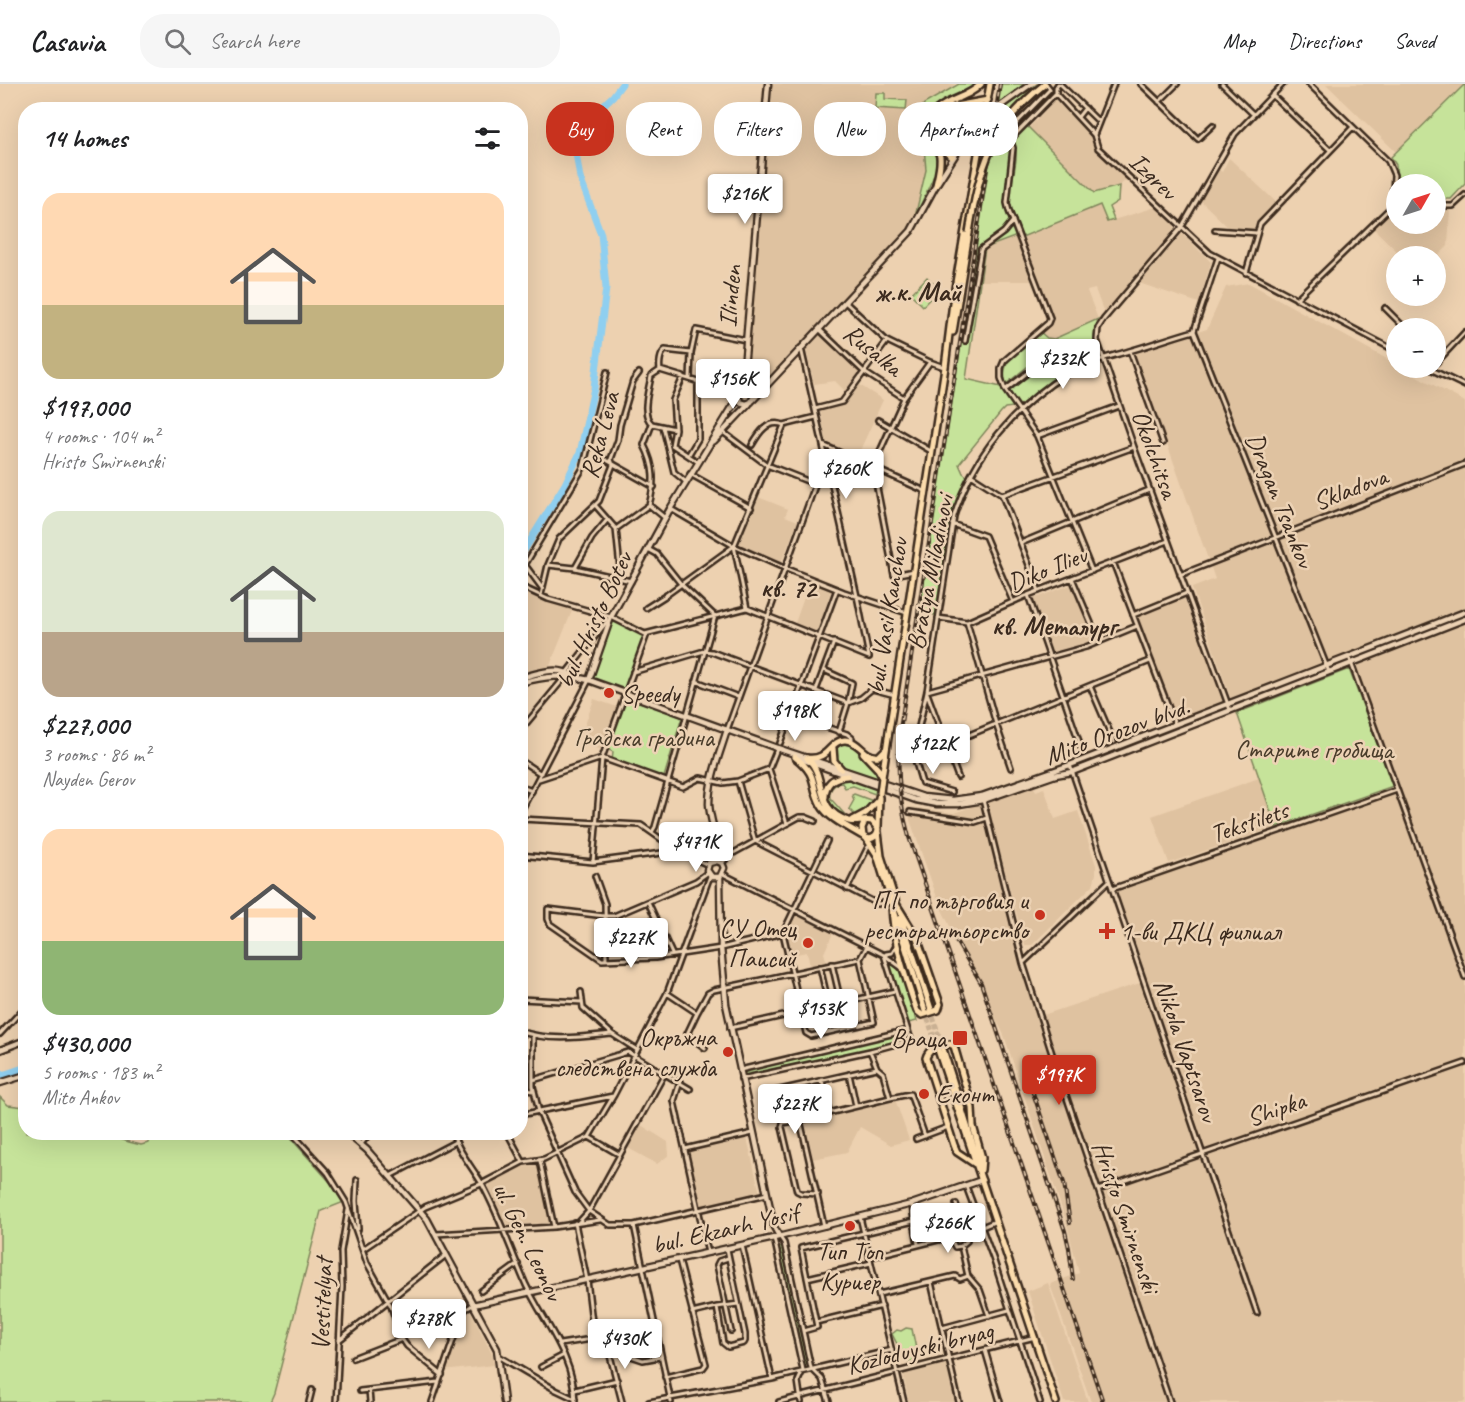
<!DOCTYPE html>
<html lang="en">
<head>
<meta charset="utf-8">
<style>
  :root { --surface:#fff; --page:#f6f6f6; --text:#202124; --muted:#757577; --line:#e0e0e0; --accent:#c8321e }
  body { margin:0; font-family:Caveat,sans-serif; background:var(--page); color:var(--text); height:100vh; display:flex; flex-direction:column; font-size:22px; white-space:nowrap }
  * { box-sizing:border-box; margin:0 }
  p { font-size:20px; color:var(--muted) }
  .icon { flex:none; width:33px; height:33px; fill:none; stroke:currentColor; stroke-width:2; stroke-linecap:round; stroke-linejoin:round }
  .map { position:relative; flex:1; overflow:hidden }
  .drawer { position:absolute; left:18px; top:18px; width:510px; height:1038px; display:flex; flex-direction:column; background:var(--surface); border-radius:24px; box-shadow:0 6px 24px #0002 }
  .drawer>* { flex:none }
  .guide { position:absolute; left:546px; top:18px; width:570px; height:54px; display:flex; gap:12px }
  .needle { width:39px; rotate:51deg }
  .fabs { position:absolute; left:1386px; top:90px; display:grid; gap:12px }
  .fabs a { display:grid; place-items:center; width:60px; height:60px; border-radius:50%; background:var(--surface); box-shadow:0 6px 24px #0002; font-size:30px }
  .price { position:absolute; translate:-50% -51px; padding:0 14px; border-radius:6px; background:#fff; color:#222; font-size:20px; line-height:39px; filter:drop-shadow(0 2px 3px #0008) }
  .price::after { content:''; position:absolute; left:50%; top:36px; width:18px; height:14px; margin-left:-9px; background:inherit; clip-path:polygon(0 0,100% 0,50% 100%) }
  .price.selected { background:var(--accent); color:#fff }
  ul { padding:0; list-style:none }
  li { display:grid; align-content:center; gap:12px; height:318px; padding:0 24px }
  li span { display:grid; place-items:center; height:186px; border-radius:18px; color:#555 }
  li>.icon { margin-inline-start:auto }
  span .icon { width:108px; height:108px; fill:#fffc; stroke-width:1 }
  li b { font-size:26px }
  h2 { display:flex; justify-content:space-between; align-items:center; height:72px; padding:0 24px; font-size:26px }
  .chip { padding:0 21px; border-radius:24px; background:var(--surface); box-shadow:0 6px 24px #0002; font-size:21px; line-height:54px }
  .chip.selected { background:var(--accent); color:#fff }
  header { display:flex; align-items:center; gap:36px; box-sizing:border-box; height:84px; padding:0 30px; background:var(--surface); border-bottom:2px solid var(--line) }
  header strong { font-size:28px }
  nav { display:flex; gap:33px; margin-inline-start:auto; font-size:21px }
  .search { width:420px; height:54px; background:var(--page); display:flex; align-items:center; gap:15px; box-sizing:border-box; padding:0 21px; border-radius:24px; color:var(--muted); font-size:22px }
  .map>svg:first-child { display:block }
</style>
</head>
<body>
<header>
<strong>Casavia</strong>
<div class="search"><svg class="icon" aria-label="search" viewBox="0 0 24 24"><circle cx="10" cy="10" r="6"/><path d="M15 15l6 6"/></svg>Search here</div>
<nav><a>Map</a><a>Directions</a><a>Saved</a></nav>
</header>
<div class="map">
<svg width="1465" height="1318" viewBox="0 0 1465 1318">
  <rect width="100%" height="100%" fill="#edd1b0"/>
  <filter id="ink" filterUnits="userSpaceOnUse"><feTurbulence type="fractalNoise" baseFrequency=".0167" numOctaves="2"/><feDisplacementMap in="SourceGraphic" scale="12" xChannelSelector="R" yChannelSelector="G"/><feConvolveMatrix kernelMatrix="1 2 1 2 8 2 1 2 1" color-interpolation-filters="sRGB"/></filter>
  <g filter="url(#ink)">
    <!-- built -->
    <path fill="#dfc2a0" d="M763,0H955L922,32L926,86L915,133L903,150L764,297L749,291L742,244Z
      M1326,0H1465L1424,43H1421L1396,68Z
      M1055,16L1089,49L1101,71L1126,96L1119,102L1094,110L1029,44Z
      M1229,74L1276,118L1256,140L1253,147L1231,146L1201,117L1218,85L1222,88Z
      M1100,121L1107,138L1156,123L1174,141L1175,146L1104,229L1095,205L1087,207L1098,235L1059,254H1047L1040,248L1050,240L1053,232L1022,153Z
      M1395,123H1396V140H1436V125L1450,126L1448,162L1436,174V172H1402L1373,144Z
      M1182,150L1211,178L1199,219L1139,199Z
      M1017,152L1033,197H980L985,164Z
      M1249,199L1396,280V284H1402L1465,318V1316L1463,1318H1091L1050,1200L1079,1189L1066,1137L1004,951L940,822L910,736L908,723L954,729L980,720L1017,872L1037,933L1143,898L1113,807L1279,751L1276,743L1169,779L1152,732L1259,694L1192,504L1215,495L1135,269L1207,245L1226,203Z
      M818,250H821L861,289L847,309L835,297L814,300L806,265Z
      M858,300L883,316L857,373L826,359L820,326L844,320Z
      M758,413L788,425L785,432L798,437L781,479L739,462Z
      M810,497L832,505L817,548L795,539Z
      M1073,500L1097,557L1052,571L1033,515Z
      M520,502L548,515L574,522L549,584L521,591Z
      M1183,511L1224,619L1176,638L1134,530Z
      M594,615L617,623L602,666L579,658Z
      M1033,701L1036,707L1044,704L1055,735L1078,727L1096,781V790L1093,801L1032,861H1025L986,717Z
      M795,831L833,849L824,869L827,879L810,882L807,868L791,871L786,850Z
      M895,1015L909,1056L891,1061L860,1043L847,1068L813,1075L805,1037Z
      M641,1041L668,1058L669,1071L657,1080L628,1064Z
      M747,1054L760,1110L701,1123L688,1067Z
      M539,1081L551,1139L507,1141L488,1107L490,1100L519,1083Z
      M1048,1199L1088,1318H1064L1028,1207Z
      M471,1228L492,1270L494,1281L444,1287L463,1233Z
      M946,1280L956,1318H909L903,1290Z"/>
    <!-- green -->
    <path fill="#c6e39a" stroke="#80865c" stroke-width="1.5" d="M959,0H978C973,4 968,9 962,11C942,19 928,18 925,44L923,42L922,32L917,31L924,20Z
      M1001,0H1025L997,20Z
      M1037,0H1043L1017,23L992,57L996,30Z
      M1465,0V100L1451,115H1436V100H1397L1396,81L1391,73Z
      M876,9H885V15L907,16L906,26L875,24Z
      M948,24C959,25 966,32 971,41C956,56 936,67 932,37L938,28Z
      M1027,42L1094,109L1119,102L1118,117L1109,123L1114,136L1107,138L1100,121L1022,153C1018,141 1011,129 1010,117C1009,97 1022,74 1013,56Z
      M926,47L936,73L937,85L915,133L926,86L923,51Z
      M1007,54L1011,62L1005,121L1017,152L985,164L966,295L1001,303L1014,323L1005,324L1001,328L959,380L963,389L968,393L952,431L935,531L919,527L989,81L993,70Z
      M927,193L939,205L923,222L911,210Z
      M1098,235L1094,252L1098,274L1066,288L1019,322L1009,308L1033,288L1027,283L1006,300C998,275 1023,263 1040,248L1047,254L1054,255Z
      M613,535L644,551L624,606L592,595Z
      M1349,585L1393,702L1276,743L1237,629Z
      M626,613L682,633L664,693L612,678L613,668L607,665Z
      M842,660C857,660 868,678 878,688L877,695L841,682L837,678L836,665Z
      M848,694L876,704L875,710L853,702L845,704L842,699C834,699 828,707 830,714L848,734C843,732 836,729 831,724C818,710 833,696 848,694Z
      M854,710L873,717L866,728L856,732L849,725L854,716L852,711Z
      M887,875C907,887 910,916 917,937L908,939Z
      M908,946L911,956L741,995L739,986Z
      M0,1013L8,1021L25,1023L26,1048L103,1049L129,1058L141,1061L149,1059L150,1050L158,1052L160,1049H286L338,1107L340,1109L338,1111L344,1118L321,1127L274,1309L270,1318H0Z
      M783,1163L808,1281L804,1282L778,1164Z
      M906,1244L912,1245L917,1270C911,1285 903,1274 897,1269L898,1262L892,1250L897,1246L901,1247Z"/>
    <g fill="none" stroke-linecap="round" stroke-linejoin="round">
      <!-- river -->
      <path stroke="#8fcff0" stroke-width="7" d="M520,473L565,400L580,369L594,304L606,204L601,150L580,94L576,69L583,48L597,27L613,12L622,0
        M0,992L26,983"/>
      <!-- primary-tunnel -->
      <path stroke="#c9b093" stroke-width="5" stroke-dasharray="5 2.5" stroke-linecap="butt" d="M931,926L943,965
        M925,927L938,965"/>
      <defs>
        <path id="street" d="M1046,0L1050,5L1008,48L1013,64L1007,119L1009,127L1050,234L1048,239L1004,277L1001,284V294L1005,306L1037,352L1092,487
          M1058,0L1056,3V10L1094,51L1098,64L1210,169L1396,267
          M1060,0L1099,38
          M1141,0L1198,55L1213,41
          M1222,0L1253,30
          M1309,0L1388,77L1394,91L1392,122
          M1272,11L1330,66
          M1159,18L1177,0
          M1078,33L1085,24
          M1094,51L1114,0
          M1010,56L1055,10
          M1436,122H1453L1465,111
          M1215,146L1257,149
          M1218,174L1194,247L1329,588
          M1246,189L1260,140L1353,43
          M1296,215L1392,122L1396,121
          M845,218L887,257L930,278L944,283
          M1385,224L1405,244
          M819,245L864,288L904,314
          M965,257L981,165L1004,148L1013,137
          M801,264L857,512L869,573
          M1130,267L1163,359
          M1436,279L1465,248
          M1428,284L1465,302
          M660,286C659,280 660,270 665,266L691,269L696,246L746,256
          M660,286L738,310
          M690,295L691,269
          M1005,306L1027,289
          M815,325L842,318L887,257
          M878,336L931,367
          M652,340L675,345L672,361L698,378
          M652,340C640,330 649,306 651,292L660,286
          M663,343L674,388L686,398
          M675,345L673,316L683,293
          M723,348L767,381L815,400
          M1037,352L1119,322
          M752,361C759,349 767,335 784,341
          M823,361L925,407
          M689,370L698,355V298
          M601,373L654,403
          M690,390L751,424
          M971,391L1002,411L1039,507
          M1002,411L1134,363
          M595,421L616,445L621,494
          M649,421C655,399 655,382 644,361L652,340
          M671,425L734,462L784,484L844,508L907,529
          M952,440L985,452L1013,518
          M616,445L649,421L665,434
          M1021,459L1149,406
          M734,462L747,524
          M648,465L657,470L681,500L715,532L655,743L652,748
          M1113,478L1175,640
          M548,481L575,484L631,497
          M575,484L592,454L607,436
          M914,487L894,491L873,383L904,314L930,278
          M1180,491L1465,380
          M1072,494L1099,558
          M520,502L548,515L611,533L645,550L747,524L869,573
          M542,504L525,481L583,384L607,288
          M541,511L548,481L559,455L599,417L613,381L611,375L618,356L620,341L633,297L639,289
          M1028,511L1083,669
          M646,524L665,512L734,462L784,341L816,333
          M1133,531L1187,509
          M938,534L967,538L1028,511L1168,457
          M967,538L996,640L1011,684
          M1349,573L1465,893
          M824,586L852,599L848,619L839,648
          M567,588L608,536
          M633,588L704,567L712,568L848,619L861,614L872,605L895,611
          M696,597L738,613
          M1090,602L1114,658
          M816,606L834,558
          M927,607L1086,563L1137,542
          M927,609L958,693
          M770,624L847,650L852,654V658
          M1230,626L1134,363L1097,256L1098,244L1104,235L1181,144L1235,50L1283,0
          M727,646L825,374
          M520,647L565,593
          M780,659L837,505
          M777,665L769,685L787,740
          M913,674L1150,577
          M520,676L541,690
          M1070,681L1257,1229
          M539,695L602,674L683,703L700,694L723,699L738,697L769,685
          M738,697L755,757L878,820L890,818
          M520,706L524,704L532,707
          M952,708L922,699L913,669L927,607L954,432C973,371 1015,322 1068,289C1086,278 1109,273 1129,267C1151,261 1172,253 1194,247
          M983,716L1023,879L1053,973L1170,1318
          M910,728L975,738L987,734
          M520,729L589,596
          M520,735L641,741L678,767L708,781
          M827,757L783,849L806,949L811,952L874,938L860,875L867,862
          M520,771L593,778L677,767
          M593,778L602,674L647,550
          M722,779L730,771L799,733H805L815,737
          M707,789L696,797L614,832H604L548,825V835L550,840L602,876L655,874L721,864L783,849
          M723,790L884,871L902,884
          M595,792L605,820L606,876
          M847,805L868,763
          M1112,805L1397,706
          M648,818L672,870
          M886,870L892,869L896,862
          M1024,878L1109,797
          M832,880L841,919
          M820,883L829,922
          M581,908L583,924L612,950L637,966
          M667,909L697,929L687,950L705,964
          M520,915L582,918
          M697,929L708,909L714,906L859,875
          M730,944L895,907
          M520,947C548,958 583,953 612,950
          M0,950L26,922
          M533,952V1002L539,1028L575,1108L589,1127L665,989
          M740,986L908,946
          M849,990L856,1022
          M741,995L870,967L911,956L884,871
          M533,996L628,968L690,1005
          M822,996L829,1028
          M680,998L674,1017L708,1169
          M793,1003L800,1036L783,1039L782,1043L797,1107L801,1109L818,1110
          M520,1005L533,1007
          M762,1010L877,984
          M890,1014L910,1010L925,1052
          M520,1031L613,1012
          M156,1048L158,1049
          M291,1048L328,1089L346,1118L367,1179L391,1222L402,1255L407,1262L442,1291
          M452,1048C458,1067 472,1083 482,1100C500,1133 511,1167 526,1201C545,1240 574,1273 575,1318
          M507,1048L523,1078
          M589,1053L620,1071
          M916,1055L948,1043
          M361,1060L371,1048
          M685,1065L753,1049
          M540,1077L554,1143
          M390,1092L455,1058
          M357,1096L356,1117L358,1145
          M966,1102L993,1174L1040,1318
          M1098,1106L1465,979
          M912,1121L914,1137
          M860,1133L904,1318
          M575,1139L587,1196L594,1254
          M578,1139L589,1127L610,1141H634L767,1110
          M634,1141L671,1318
          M824,1142L800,1036L890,1014L883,989L877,984L870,967
          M982,1143L996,1137
          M436,1150L554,1143L600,1136
          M780,1153L784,1159L811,1284L822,1295L829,1318
          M774,1154L803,1286L798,1297L801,1318
          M742,1161L772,1295
          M961,1162L968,1192L980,1206L989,1232
          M363,1165L425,1123L481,1100L523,1078L544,1075L589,1053L614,1011L667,909L710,792
          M727,1165L745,1250V1257L744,1259L728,1263L723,1259L717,1223L738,1220
          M870,1173L950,1153L955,1163L961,1162L967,1157L956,1120
          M728,1174L719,1177L717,1181L731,1247
          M807,1194L871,1179
          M931,1198L959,1318
          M481,1207L518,1180
          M879,1210L955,1192L960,1195L968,1192
          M692,1229L717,1223
          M816,1238L882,1222
          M942,1244L1009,1226
          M399,1245L462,1231
          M803,1247L817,1243L801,1164L914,1137L918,1160
          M339,1256L446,1171
          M560,1260L598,1254L631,1272L643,1276L660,1273
          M607,1260L622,1318
          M985,1266L1000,1318
          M500,1273L556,1306L575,1315
          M353,1274L402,1255
          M541,1283L564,1271
          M665,1293L703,1284L706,1280L679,1176
          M369,1306L370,1318
          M575,1306L617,1296
          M360,1307L438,1298
          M309,1318L312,1306
          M336,1318L342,1203L341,1167L348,1126
          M432,1318L462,1230L466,1225L473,1221
          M649,1318L772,1295L892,1266
          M779,1318L1035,1253"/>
        <path id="secondary" d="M751,307L754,312L751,318L746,320L740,318L738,311L742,305L755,307L762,304
          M739,309L744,284L768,0
          M753,316L911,147L936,101L966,54
          M714,357L749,320
          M520,594C536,590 558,581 572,592
          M589,596L611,533L670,425L738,314
          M520,599C545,592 564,590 589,596L777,664L923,713L953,716L982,712L1070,681L1465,528
          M798,674L916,716L937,720H959L983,716L1055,691L1072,688L1465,535
          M717,777L722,779L724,784L720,793L721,864L726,920L767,1110L774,1143L779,1152
          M717,777C720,757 710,739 709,720C709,695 720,669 727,646
          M717,777L709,779L707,786L712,793H720
          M0,966L26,956
          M0,999L26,991
          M346,1048L367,1066L427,1135L497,1265L504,1318
          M473,1221L774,1154L912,1120L982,1096"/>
        <path id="primary" d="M948,21C970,25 977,42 976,62
          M955,22L988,16
          M934,54L948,59L965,55
          M939,63L952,73
          M936,101C938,92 941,82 940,73C937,57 921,39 937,26C950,14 968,14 981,0
          M953,248L969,149
          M833,664L834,677L841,685
          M863,669L878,685L882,692
          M795,673C820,693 809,699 821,721C829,735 850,744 863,752
          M807,674C828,692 812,726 849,737C857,739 865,735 872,737L878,745C878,753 870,758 863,752L862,744L865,737
          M807,674C829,677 830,656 845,656C859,656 865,675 879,672L885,666
          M882,693L945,283L954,210L990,0
          M825,713C825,699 834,693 847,692
          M853,736L866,729L879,715
          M878,743L879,713
          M878,748L881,772L897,822
          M866,754L877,771L925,927
          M892,821C893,858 905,892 917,927L922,931L938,926L940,920L917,854L896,820
          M901,834L931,925
          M943,965L979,1080
          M938,966L1056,1318
          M975,1080L957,1068L954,1061L926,974C929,963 940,962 950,960L954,962L972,1024L973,1042L982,1074L981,1086"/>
      </defs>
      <!-- street casing -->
      <use href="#street" stroke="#3b2a1e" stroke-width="8"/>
      <!-- secondary casing -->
      <use href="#secondary" stroke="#3b2a1e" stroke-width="9"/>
      <!-- primary casing -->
      <use href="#primary" stroke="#3b2a1e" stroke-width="10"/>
      <!-- street -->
      <use href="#street" stroke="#ecd2b4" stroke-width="3"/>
      <!-- secondary -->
      <use href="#secondary" stroke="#ecd2b4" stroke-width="4.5"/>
      <!-- primary -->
      <use href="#primary" stroke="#fcdcac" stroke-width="5"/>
      <defs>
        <path id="rail" d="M1000,0L899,652C897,687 899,719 909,753L1103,1318
          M950,847L981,899L1065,1147L1069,1164L1073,1195
          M1032,1006L1064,1099L1070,1139"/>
      </defs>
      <!-- rail casing -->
      <use href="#rail" stroke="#3b2a1e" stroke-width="4"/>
      <!-- rail -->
      <use href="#rail" stroke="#ecd2b4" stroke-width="1.5" stroke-dasharray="4.5" stroke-linecap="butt"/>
      <defs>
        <path id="secondary-bridge" d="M967,52L992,28L1031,0"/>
        <path id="primary-bridge" d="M969,149C979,84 991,42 1045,0
          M880,709L882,693"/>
      </defs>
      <!-- secondary-bridge casing -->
      <use href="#secondary-bridge" stroke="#3b2a1e" stroke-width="9" stroke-linecap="butt"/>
      <!-- primary-bridge casing -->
      <use href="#primary-bridge" stroke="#3b2a1e" stroke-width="10" stroke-linecap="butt"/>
      <!-- secondary-bridge -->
      <use href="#secondary-bridge" stroke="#ecd2b4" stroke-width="4.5"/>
      <!-- primary-bridge -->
      <use href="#primary-bridge" stroke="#fcdcac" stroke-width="5"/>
    </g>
  </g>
  <!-- markers -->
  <g fill="#c8321e" stroke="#ecd2b4" stroke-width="2">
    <circle cx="609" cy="609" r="6"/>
    <circle cx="1040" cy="831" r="6"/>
    <path d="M1104 838h6v6h6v6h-6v6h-6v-6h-6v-6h6z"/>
    <circle cx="808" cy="859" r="6"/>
    <rect x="952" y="946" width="16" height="16" rx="3"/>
    <circle cx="728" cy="968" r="6"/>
    <circle cx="924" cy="1010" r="6"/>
    <circle cx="850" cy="1142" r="6"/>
  </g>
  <g text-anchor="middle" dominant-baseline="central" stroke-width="5" stroke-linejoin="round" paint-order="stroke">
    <!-- street labels -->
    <g font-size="26" fill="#3b2a1e" stroke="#ecd2b4">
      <text transform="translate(1153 92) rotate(44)">Izgrev</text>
      <text transform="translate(730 212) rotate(-85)">Ilinden</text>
      <text transform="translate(873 266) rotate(39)">Rusalka</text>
      <text transform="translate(600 351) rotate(-75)">Reka Leva</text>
      <text transform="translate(1155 370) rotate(70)">Okolchitsa</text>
      <text transform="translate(1350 405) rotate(-21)">Skladova</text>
      <text transform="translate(1280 416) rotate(68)">Dragan Tsankov</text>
      <text transform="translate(1047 485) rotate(-22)">Diko Iliev</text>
      <text transform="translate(930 488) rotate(-79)">Bratya Miladinovi</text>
      <text transform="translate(887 532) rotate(-81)">bul. Vasil Kanchov</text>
      <text transform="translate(594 536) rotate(-65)">bul. Hristo Botev</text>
      <text transform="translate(1117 647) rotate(-20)">Mito Orozov blvd.</text>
      <text transform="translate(1249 738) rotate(-19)">Tekstilets</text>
      <text transform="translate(1186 966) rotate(71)">Nikola Vaptsarov</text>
      <text transform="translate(1276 1025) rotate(-19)">Shipka</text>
      <text transform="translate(1126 1133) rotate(71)">Hristo Smirnenski</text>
      <text transform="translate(725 1145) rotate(-13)">bul. Ekzarh Yosif</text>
      <text transform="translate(528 1157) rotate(64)">ul. Gen. Leonov</text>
      <text transform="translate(322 1220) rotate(-88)">Vestitelyat</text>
      <text transform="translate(920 1264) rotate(-14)">Kozloduyski bryag</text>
    </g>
    <!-- poi labels -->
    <g font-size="26" fill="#3b2a1e" stroke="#ecd2b4" text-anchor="end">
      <text x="621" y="609" text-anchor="start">Speedy</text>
      <text x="1028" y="816">ПГ по търговия и<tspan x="1028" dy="30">ресторантьорство</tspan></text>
      <text x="796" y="844">СУ Отец<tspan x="796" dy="30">Паисий</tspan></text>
      <text x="1120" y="847" text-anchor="start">1-ви ДКЦ филиал</text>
      <text x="716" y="953">Окръжна<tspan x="716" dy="30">следствена служба</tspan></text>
      <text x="946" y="954">Враца</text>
      <text x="936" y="1010" text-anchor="start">Еконт</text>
      <text x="850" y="1167" text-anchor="middle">Тип Топ<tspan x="850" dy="30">Куриер</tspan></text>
    </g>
    <!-- park labels -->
    <g font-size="26" fill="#493c2a" stroke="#ecd2b4">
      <text x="644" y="653">Градска градина</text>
      <text x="1314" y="665">Старите гробища</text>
    </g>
    <!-- neighbourhood labels -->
    <g font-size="27" font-weight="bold" fill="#3b2a1e" stroke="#ecd2b4">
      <text x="918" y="208">ж.к. Май</text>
      <text x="788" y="504">кв. 72</text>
      <text x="1054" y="542">кв. Металург</text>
    </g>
  </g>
</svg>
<div class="fabs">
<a><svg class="needle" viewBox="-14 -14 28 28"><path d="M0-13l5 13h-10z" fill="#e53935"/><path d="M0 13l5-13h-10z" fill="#757577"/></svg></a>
<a>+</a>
<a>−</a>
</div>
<b class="price" style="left:745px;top:141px">$216K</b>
<b class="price" style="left:1063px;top:306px">$232K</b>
<b class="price" style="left:733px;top:326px">$156K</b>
<b class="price" style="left:846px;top:416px">$260K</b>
<b class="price" style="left:795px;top:658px">$198K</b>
<b class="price" style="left:933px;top:691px">$122K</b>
<b class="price" style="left:696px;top:789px">$471K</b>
<b class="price" style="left:631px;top:885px">$227K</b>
<b class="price" style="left:821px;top:956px">$153K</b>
<b class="price selected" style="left:1059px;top:1022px">$197K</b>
<b class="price" style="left:795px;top:1051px">$227K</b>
<b class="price" style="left:948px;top:1170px">$266K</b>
<b class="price" style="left:429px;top:1266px">$278K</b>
<b class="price" style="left:625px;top:1286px">$430K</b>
<div class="guide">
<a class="chip selected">Buy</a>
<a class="chip">Rent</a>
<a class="chip">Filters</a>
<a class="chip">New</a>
<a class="chip">Apartment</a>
</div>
<section class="drawer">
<h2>14 homes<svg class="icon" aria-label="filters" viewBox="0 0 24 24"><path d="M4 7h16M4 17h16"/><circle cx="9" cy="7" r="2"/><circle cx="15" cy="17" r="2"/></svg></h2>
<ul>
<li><span style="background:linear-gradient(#ffd9b3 60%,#c2b280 0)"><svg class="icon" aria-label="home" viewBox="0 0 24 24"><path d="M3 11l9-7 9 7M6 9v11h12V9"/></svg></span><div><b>$197,000</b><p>4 rooms · 104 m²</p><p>Hristo Smirnenski</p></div></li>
<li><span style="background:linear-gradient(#dfe7d0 65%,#b9a48a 0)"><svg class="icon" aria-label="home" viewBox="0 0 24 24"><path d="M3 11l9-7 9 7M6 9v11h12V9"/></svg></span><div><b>$227,000</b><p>3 rooms · 86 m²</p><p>Nayden Gerov</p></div></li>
<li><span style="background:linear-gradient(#ffd9b3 60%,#8fb573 0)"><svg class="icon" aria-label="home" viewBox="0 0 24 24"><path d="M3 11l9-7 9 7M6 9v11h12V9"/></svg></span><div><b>$430,000</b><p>5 rooms · 183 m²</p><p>Mito Ankov</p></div></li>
</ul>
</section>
</div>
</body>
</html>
